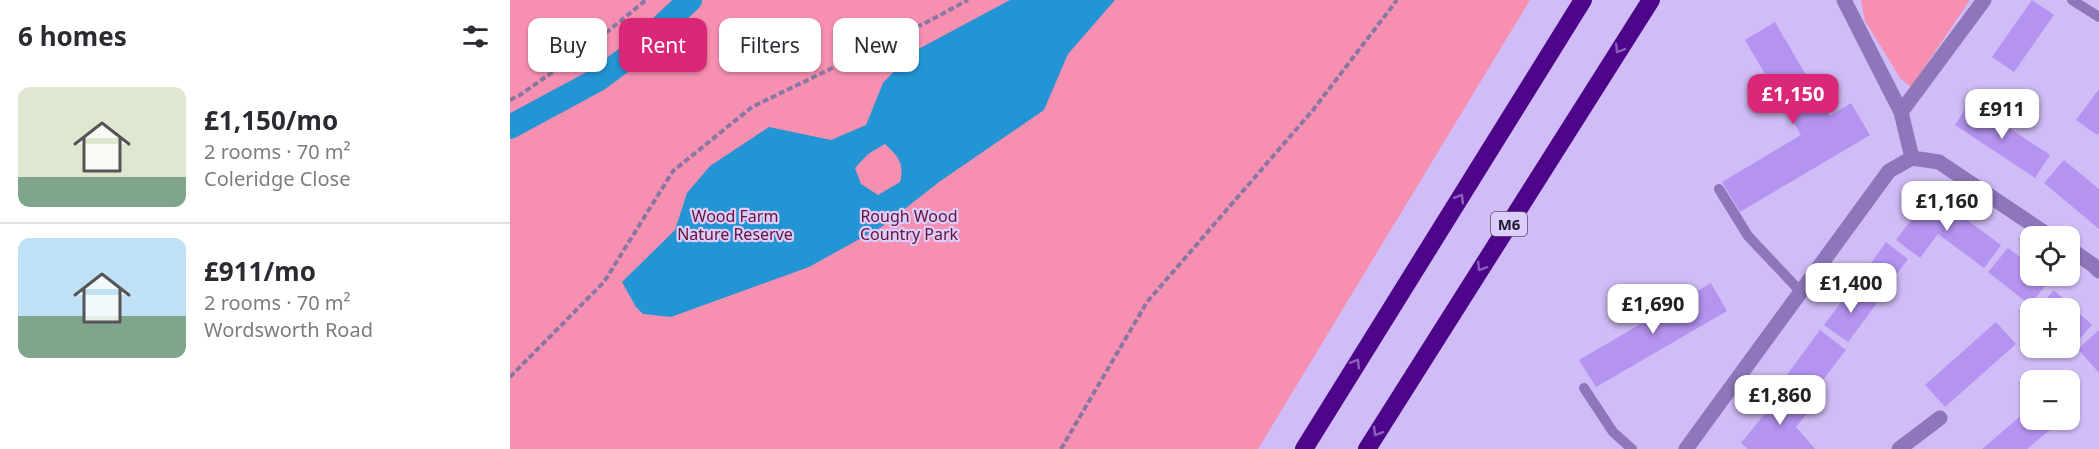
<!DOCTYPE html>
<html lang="en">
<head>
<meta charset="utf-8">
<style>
  :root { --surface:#fff; --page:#f2f2f3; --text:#2b2b33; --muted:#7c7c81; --line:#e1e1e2; --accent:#db2777 }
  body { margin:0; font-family:"Noto Sans",sans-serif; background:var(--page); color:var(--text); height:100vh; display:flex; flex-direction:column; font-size:22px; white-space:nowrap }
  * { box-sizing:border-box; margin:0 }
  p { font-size:20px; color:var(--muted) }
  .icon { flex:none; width:33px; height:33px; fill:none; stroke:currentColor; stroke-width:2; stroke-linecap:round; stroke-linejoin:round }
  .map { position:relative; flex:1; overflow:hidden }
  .drawer { display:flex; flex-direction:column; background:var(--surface); width:510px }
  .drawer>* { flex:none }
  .banner { position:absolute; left:18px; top:18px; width:570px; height:54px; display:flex; gap:12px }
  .buttons { position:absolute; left:1510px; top:226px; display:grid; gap:12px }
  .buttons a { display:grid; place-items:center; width:60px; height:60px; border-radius:12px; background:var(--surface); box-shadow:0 2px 4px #0004; font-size:30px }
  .price { position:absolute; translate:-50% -51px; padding:0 14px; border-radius:12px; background:#fff; color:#222; font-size:20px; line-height:39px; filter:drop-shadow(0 2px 3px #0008) }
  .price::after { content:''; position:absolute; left:50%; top:36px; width:18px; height:14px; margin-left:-9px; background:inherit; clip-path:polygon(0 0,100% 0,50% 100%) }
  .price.selected { background:var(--accent); color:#fff }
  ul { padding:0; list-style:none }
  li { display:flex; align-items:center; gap:18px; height:150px; padding:0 18px }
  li+li { border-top:2px solid var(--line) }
  li span { display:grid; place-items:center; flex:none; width:168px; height:120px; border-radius:12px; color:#555 }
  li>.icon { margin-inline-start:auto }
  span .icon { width:72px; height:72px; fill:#fffc; stroke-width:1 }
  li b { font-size:26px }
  h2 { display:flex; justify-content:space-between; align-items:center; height:72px; padding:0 18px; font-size:26px }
  .pill { padding:0 21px; border-radius:12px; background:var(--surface); box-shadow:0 2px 4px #0004; font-size:21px; line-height:54px }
  .pill.selected { background:var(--accent); color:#fff }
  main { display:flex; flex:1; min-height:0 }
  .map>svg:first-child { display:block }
</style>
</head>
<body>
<main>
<section class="drawer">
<h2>6 homes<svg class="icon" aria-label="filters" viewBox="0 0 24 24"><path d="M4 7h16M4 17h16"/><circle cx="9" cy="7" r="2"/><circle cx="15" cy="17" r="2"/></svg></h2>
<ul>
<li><span style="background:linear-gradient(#dfe7d0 75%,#7fa58c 0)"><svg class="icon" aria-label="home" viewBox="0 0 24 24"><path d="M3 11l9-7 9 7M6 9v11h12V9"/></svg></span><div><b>£1,150/mo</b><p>2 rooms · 70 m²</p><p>Coleridge Close</p></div></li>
<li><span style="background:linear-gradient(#bfe0f5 65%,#7fa58c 0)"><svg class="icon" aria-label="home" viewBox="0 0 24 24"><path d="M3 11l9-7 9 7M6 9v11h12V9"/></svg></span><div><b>£911/mo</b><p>2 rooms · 70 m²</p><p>Wordsworth Road</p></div></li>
</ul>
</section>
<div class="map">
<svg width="1589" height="449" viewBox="0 0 1589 449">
  <rect width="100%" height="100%" fill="#d0bcf6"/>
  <!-- green -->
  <path fill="#f78fb1" d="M0,0H1020L748,449H0Z
    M1351,0H1460L1401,87L1391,79L1355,21Z"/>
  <!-- water -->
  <path fill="#2395d5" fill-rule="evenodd" d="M500,0H605L558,54L534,110L429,182L373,226L299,267L161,317L133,314L126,307L112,282L165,230L177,193L200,166L259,127L321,140L356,125L373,83L403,52ZM375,144C388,156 395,164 390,182L368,195L351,184L345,168L358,154Z"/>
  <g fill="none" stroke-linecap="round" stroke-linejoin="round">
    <!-- canal -->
    <path stroke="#2395d5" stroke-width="24" d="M0,127L87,80L121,55L180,0"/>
  </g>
  <!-- building -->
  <path fill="#b593f0" d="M1522,0L1544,15L1504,72L1482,57Z
    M1265,22L1320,116L1341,103L1360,135L1230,212L1212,182L1291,135L1235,40Z
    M1589,89V132L1587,135L1566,120Z
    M1460,102L1540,155L1525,178L1445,125Z
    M1554,160L1589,189V229L1534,183Z
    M1421,193L1491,245L1474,268L1428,234L1410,258L1386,240Z
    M1376,242L1398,259L1371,296L1349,280Z
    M1498,248L1521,266V276H1533L1539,281L1520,305L1478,272Z
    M1201,283L1217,311L1086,387L1069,360Z
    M1344,285L1367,303L1338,342L1314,325Z
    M1544,290L1582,325L1564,345L1560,342V309H1527Z
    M1486,322L1506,344L1435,407L1415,385Z
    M1310,330L1336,350L1301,395L1276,376Z
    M1589,330V373L1568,349Z
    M1275,389L1300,410L1286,427L1305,449H1238L1231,443Z
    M1521,407V420H1552L1517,449H1472Z"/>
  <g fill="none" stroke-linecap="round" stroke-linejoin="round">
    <!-- path -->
    <path stroke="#8778a3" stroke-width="4" stroke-dasharray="6 3" stroke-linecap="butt" d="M0,100L10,95L81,45L136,0
      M0,377L94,282L163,171L242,107L419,21L458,0
      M551,449L637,302L803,110L887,0"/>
    <!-- service -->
    <path stroke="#8f76ba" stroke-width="10" d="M1562,0L1589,17
      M1209,189L1238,236L1291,292
      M1074,388L1103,432L1122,449"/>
    <!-- minor -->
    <path stroke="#8f76ba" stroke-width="15" d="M1334,0L1391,112L1402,158
      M1391,112L1474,0
      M1560,249L1583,265L1589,271
      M1176,449L1379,171L1402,158L1429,162L1541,237
      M1389,449L1430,418"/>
    <!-- motorway -->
    <path stroke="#4d0589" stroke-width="18" d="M794,449L1073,0
      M857,449L1141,0"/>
  </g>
  <!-- one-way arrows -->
  <defs><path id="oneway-chevron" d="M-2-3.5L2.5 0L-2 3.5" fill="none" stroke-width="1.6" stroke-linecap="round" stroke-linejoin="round" transform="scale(1.5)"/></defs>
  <g stroke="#8d5fbc">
    <use href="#oneway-chevron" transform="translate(1109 49) rotate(122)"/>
    <use href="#oneway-chevron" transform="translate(950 198) rotate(-58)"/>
    <use href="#oneway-chevron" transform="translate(971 267) rotate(122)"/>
    <use href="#oneway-chevron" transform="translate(846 363) rotate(-58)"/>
    <use href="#oneway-chevron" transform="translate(867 432) rotate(122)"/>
  </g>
  <g text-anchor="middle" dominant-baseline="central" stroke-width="4.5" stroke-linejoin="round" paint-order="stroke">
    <!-- shield labels -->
    <rect fill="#dbccfb" stroke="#584f6c" stroke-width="1.5" x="981" y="212" width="36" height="24" rx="4.5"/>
    <g font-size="15" font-weight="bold" fill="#20192e">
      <text x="999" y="224">M6</text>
    </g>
    <!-- park labels -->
    <g font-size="16" fill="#651236" stroke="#dbccfb">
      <text x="225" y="216">Wood Farm<tspan x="225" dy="18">Nature Reserve</tspan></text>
      <text x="399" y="216">Rough Wood<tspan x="399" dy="18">Country Park</tspan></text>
    </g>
  </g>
</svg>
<div class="buttons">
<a><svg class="icon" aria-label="locate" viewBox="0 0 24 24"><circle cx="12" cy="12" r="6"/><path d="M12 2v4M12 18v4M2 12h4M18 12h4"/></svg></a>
<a>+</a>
<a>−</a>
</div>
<b class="price selected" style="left:1283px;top:125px">£1,150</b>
<b class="price" style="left:1492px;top:140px">£911</b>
<b class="price" style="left:1437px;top:232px">£1,160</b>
<b class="price" style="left:1341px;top:314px">£1,400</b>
<b class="price" style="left:1143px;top:335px">£1,690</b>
<b class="price" style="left:1270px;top:426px">£1,860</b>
<div class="banner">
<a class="pill">Buy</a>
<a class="pill selected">Rent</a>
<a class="pill">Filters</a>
<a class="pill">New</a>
</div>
</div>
</main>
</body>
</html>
